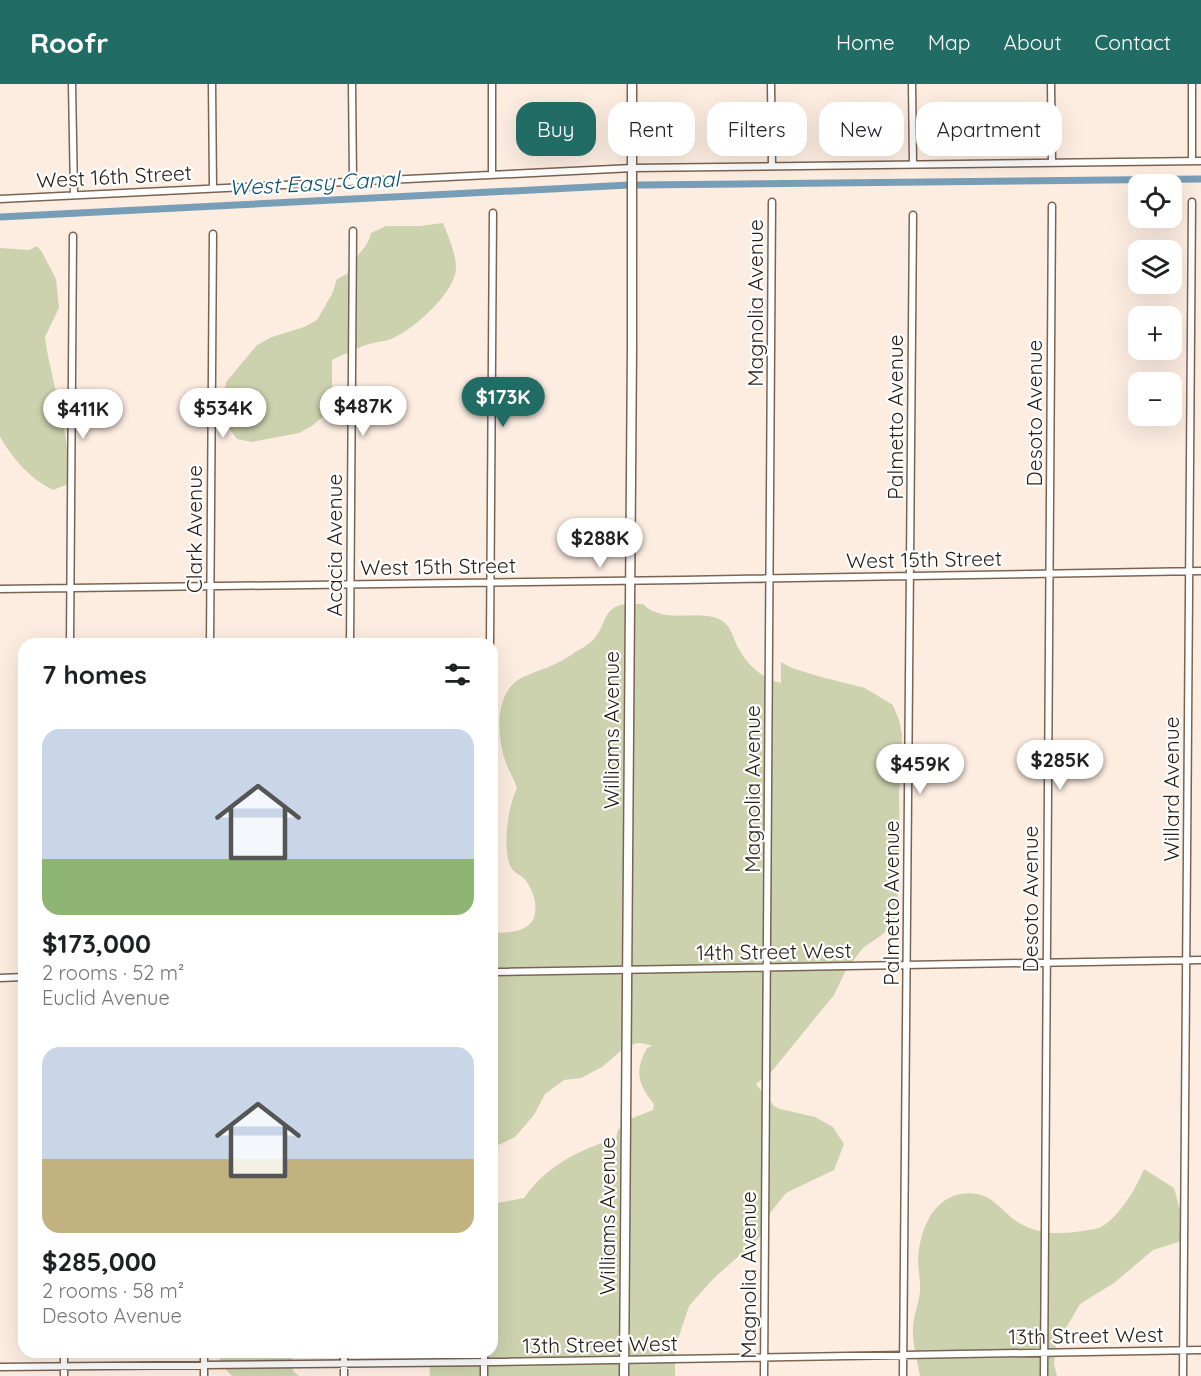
<!DOCTYPE html>
<html lang="en">
<head>
<meta charset="utf-8">
<style>
  :root { --surface:#fff; --page:#f2f2f2; --text:#202124; --muted:#757577; --accent:#226c66 }
  body { margin:0; font-family:Quicksand,sans-serif; background:var(--page); color:var(--text); height:100vh; display:flex; flex-direction:column; font-size:22px; white-space:nowrap }
  * { box-sizing:border-box; margin:0 }
  p { font-size:20px; color:var(--muted) }
  .icon { flex:none; width:33px; height:33px; fill:none; stroke:currentColor; stroke-width:2; stroke-linecap:round; stroke-linejoin:round }
  .map { position:relative; flex:1; overflow:hidden }
  .details { position:absolute; left:18px; top:554px; width:480px; height:720px; display:flex; flex-direction:column; background:var(--surface); border-radius:18px; box-shadow:0 6px 24px #0002 }
  .details>* { flex:none }
  .guide { position:absolute; left:516px; top:18px; width:570px; height:54px; display:flex; gap:12px }
  .buttons { position:absolute; left:1128px; top:90px; display:grid; gap:12px }
  .buttons a { display:grid; place-items:center; width:54px; height:54px; border-radius:12px; background:var(--surface); box-shadow:0 6px 24px #0002; font-size:30px }
  .price { position:absolute; translate:-50% -51px; padding:0 14px; border-radius:21px; background:#fff; color:#222; font-size:20px; line-height:39px; filter:drop-shadow(0 2px 3px #0008) }
  .price::after { content:''; position:absolute; left:50%; top:36px; width:18px; height:14px; margin-left:-9px; background:inherit; clip-path:polygon(0 0,100% 0,50% 100%) }
  .price.on { background:var(--accent); color:#fff }
  ul { padding:0; list-style:none }
  li { display:grid; align-content:center; gap:12px; height:318px; padding:0 24px }
  li span { display:grid; place-items:center; height:186px; border-radius:18px; color:#555 }
  li>.icon { margin-inline-start:auto }
  span .icon { width:108px; height:108px; fill:#fffc; stroke-width:1 }
  li b { font-size:26px }
  h2 { display:flex; justify-content:space-between; align-items:center; height:72px; padding:0 24px; font-size:26px }
  .pill { padding:0 21px; border-radius:18px; background:var(--surface); box-shadow:0 6px 24px #0002; font-size:21px; line-height:54px }
  .pill.on { background:var(--accent); color:#fff }
  header { display:flex; align-items:center; gap:36px; box-sizing:border-box; height:84px; padding:0 30px; background:var(--accent); color:#fff }
  header strong { font-size:28px }
  nav { display:flex; gap:33px; margin-inline-start:auto; font-size:21px }
  .map>svg:first-child { display:block }
</style>
</head>
<body>
<header>
<strong>Roofr</strong>
<nav><a>Home</a><a>Map</a><a>About</a><a>Contact</a></nav>
</header>
<div class="map">
<svg width="1201" height="1292" viewBox="0 0 1201 1292">
  <rect width="100%" height="100%" fill="#fdede1"/>
  <!-- green -->
  <path fill="#ccd2ae" d="M443,139C448,152 456,169 456,184C456,207 417,242 397,252C387,258 377,257 366,261C355,265 343,271 332,276V307L335,322L312,342L299,349L252,358L237,355L228,343L224,313L226,298L257,261L272,253L304,243L317,236L332,210L337,195L347,190C354,170 367,167 371,149L386,142H420Z
    M37,162L42,168L56,195L59,224L45,253L47,267L66,355L69,385L68,400L53,406C29,394 14,376 0,353V164L29,166Z
    M626,520L623,965L602,983L581,994L564,996L545,1010L534,1031L515,1053L492,1064V849C515,849 539,847 535,818C534,811 530,802 526,797C523,792 516,790 512,785C501,768 508,722 517,704C514,695 509,687 506,679C497,653 493,610 521,594C538,586 556,582 571,571C578,566 589,561 594,555C607,540 602,523 626,520Z
    M633,520H643C664,541 695,525 719,535C729,540 731,547 735,557C743,577 760,594 781,599V578L792,584L821,593L865,604L893,621L899,636L902,650L899,713L900,761L897,791L898,823L894,838L883,850L863,864L846,886L834,911L772,987L756,1000L774,1022L780,1025L815,1033L833,1043L844,1060L834,1086L786,1109L770,1129L760,1153L713,1195L689,1222L675,1264V1292H627L630,1035L653,1026L654,1020C638,1000 634,988 647,964L652,962C644,959 637,957 630,962Z
    M622,1042L620,1292H430L429,1274L434,1268H492V1120L524,1114C546,1082 579,1066 616,1054L618,1046Z
    M1144,1085L1174,1104L1188,1155L1153,1166L1114,1199L1080,1220L1056,1261L1054,1280L1057,1292H920C917,1275 912,1259 913,1242C914,1229 921,1215 920,1202C920,1193 918,1184 918,1175C920,1142 937,1104 977,1110C996,1113 1005,1132 1021,1140C1042,1152 1065,1150 1088,1146C1092,1145 1098,1145 1101,1143C1119,1133 1137,1103 1144,1085Z
    M217,1268H291L293,1287L299,1292H232L222,1281Z"/>
  <g fill="none" stroke-linecap="round" stroke-linejoin="round">
    <!-- canal -->
    <path stroke="#779eb6" stroke-width="7" d="M639,101L1201,95
      M0,133L629,101"/>
    <defs>
      <path id="street" d="M72,0L74,110
        M212,0L213,104
        M352,0L353,97
        M492,0V91
        M771,0L772,82
        M912,0L913,80
        M1051,0L1052,79
        M1192,0V77
        M0,115L633,84L1201,77
        M0,505L682,496L1201,487
        M70,560L73,152
        M210,560L213,150
        M350,560L353,147
        M490,560L493,129
        M492,888L1201,876
        M0,894L24,893
        M0,1283L492,1278L1201,1266
        M64,1292V1268
        M204,1292V1268
        M344,1292V1268
        M484,1292V1268
        M764,1292L772,118
        M903,1292L913,131
        M1044,1292L1052,122
        M1183,1292L1192,118"/>
      <path id="secondary" d="M624,1292L632,263V0"/>
    </defs>
    <!-- street casing -->
    <use href="#street" stroke="#7b6452" stroke-width="9"/>
    <!-- secondary casing -->
    <use href="#secondary" stroke="#7b6452" stroke-width="11"/>
    <!-- street -->
    <use href="#street" stroke="#fff" stroke-width="6"/>
    <!-- secondary -->
    <use href="#secondary" stroke="#fff" stroke-width="8"/>
  </g>
  <g text-anchor="middle" dominant-baseline="central" stroke-width="4.5" stroke-linejoin="round" paint-order="stroke">
    <!-- street labels -->
    <g font-size="21" fill="#261d15" stroke="#fff">
      <text transform="translate(114 92) rotate(-3)">West 16th Street</text>
      <text transform="translate(755 219) rotate(-90)">Magnolia Avenue</text>
      <text transform="translate(1034 329) rotate(-90)">Desoto Avenue</text>
      <text transform="translate(895 333) rotate(-90)">Palmetto Avenue</text>
      <text transform="translate(194 445) rotate(-90)">Clark Avenue</text>
      <text transform="translate(334 461) rotate(-90)">Acacia Avenue</text>
      <text transform="translate(924 475) rotate(-1)">West 15th Street</text>
      <text transform="translate(438 482) rotate(-1)">West 15th Street</text>
      <text transform="translate(611 646) rotate(-90)">Williams Avenue</text>
      <text transform="translate(752 705) rotate(-90)">Magnolia Avenue</text>
      <text transform="translate(1171 705) rotate(-90)">Willard Avenue</text>
      <text transform="translate(1030 815) rotate(-90)">Desoto Avenue</text>
      <text transform="translate(891 819) rotate(-90)">Palmetto Avenue</text>
      <text transform="translate(774 867) rotate(-1)">14th Street West</text>
      <text transform="translate(607 1132) rotate(-90)">Williams Avenue</text>
      <text transform="translate(748 1191) rotate(-90)">Magnolia Avenue</text>
      <text transform="translate(1086 1251) rotate(-1)">13th Street West</text>
      <text transform="translate(600 1260) rotate(-1)">13th Street West</text>
    </g>
    <!-- water labels -->
    <g font-size="22" font-style="italic" fill="#0b5275" stroke="#fff">
      <text transform="translate(314 99) rotate(-3)">West Easy Canal</text>
    </g>
  </g>
</svg>
<div class="buttons">
<a><svg class="icon" aria-label="locate" viewBox="0 0 24 24"><circle cx="12" cy="12" r="6"/><path d="M12 2v4M12 18v4M2 12h4M18 12h4"/></svg></a>
<a><svg class="icon" aria-label="layers" viewBox="0 0 24 24"><path d="M12 4l9 5-9 5-9-5zM3 14l9 5 9-5"/></svg></a>
<a>+</a>
<a>−</a>
</div>
<b class="price on" style="left:503px;top:344px">$173K</b>
<b class="price" style="left:363px;top:353px">$487K</b>
<b class="price" style="left:223px;top:355px">$534K</b>
<b class="price" style="left:83px;top:356px">$411K</b>
<b class="price" style="left:600px;top:485px">$288K</b>
<b class="price" style="left:1060px;top:707px">$285K</b>
<b class="price" style="left:920px;top:711px">$459K</b>
<div class="guide">
<a class="pill on">Buy</a>
<a class="pill">Rent</a>
<a class="pill">Filters</a>
<a class="pill">New</a>
<a class="pill">Apartment</a>
</div>
<section class="details">
<h2>7 homes<svg class="icon" aria-label="filters" viewBox="0 0 24 24"><path d="M4 7h16M4 17h16"/><circle cx="9" cy="7" r="2"/><circle cx="15" cy="17" r="2"/></svg></h2>
<ul>
<li><span style="background:linear-gradient(#c9d6e8 70%,#8fb573 0)"><svg class="icon" aria-label="home" viewBox="0 0 24 24"><path d="M3 11l9-7 9 7M6 9v11h12V9"/></svg></span><div><b>$173,000</b><p>2 rooms · 52 m²</p><p>Euclid Avenue</p></div></li>
<li><span style="background:linear-gradient(#c9d6e8 60%,#c2b280 0)"><svg class="icon" aria-label="home" viewBox="0 0 24 24"><path d="M3 11l9-7 9 7M6 9v11h12V9"/></svg></span><div><b>$285,000</b><p>2 rooms · 58 m²</p><p>Desoto Avenue</p></div></li>
</ul>
</section>
</div>
</body>
</html>
